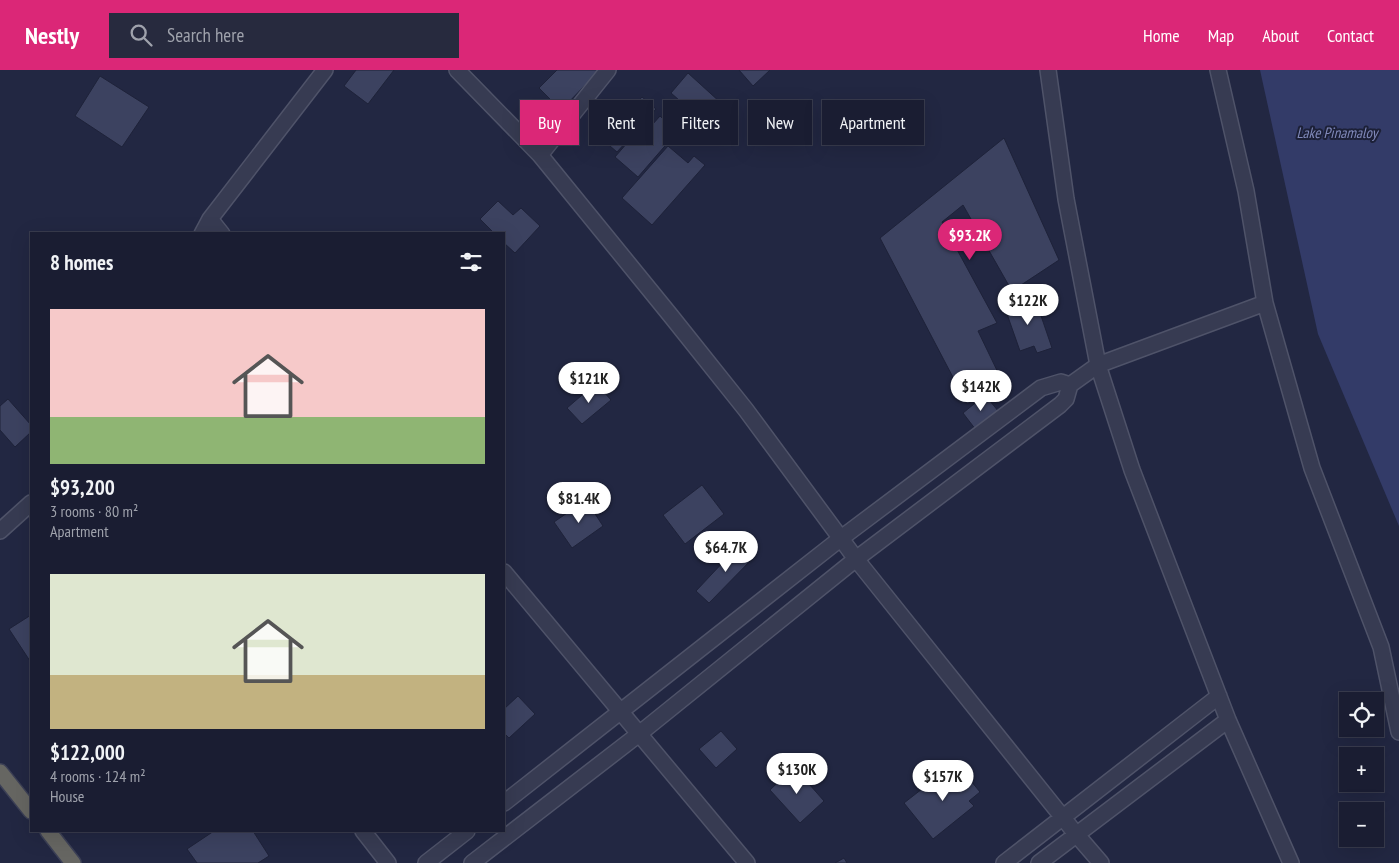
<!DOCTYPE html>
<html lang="en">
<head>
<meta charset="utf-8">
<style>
  :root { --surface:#1a1d32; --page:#272a3e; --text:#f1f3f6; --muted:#9fa2ac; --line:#383b4d; --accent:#db2777 }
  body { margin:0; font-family:"PT Sans Narrow",sans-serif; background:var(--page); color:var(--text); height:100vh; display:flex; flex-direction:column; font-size:19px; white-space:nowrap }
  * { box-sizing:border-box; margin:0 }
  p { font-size:16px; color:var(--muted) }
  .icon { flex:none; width:28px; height:28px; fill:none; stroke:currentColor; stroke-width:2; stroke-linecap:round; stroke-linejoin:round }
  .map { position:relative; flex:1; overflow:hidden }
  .sheet { position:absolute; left:30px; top:162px; width:475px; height:600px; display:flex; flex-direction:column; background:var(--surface); border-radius:0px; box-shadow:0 5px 20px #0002,0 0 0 1px var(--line) }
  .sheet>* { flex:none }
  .guide { position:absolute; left:520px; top:30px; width:475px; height:45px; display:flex; gap:10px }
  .buttons { position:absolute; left:1339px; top:622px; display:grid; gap:10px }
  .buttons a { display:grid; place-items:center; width:45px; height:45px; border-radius:0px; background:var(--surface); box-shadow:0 5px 20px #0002,0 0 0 1px var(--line); font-size:25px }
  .price { position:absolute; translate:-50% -42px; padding:0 11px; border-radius:18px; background:#fff; color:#222; font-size:16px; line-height:32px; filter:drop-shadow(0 1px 2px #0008) }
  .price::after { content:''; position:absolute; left:50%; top:30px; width:15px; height:11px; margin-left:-8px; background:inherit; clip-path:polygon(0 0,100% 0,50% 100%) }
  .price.current { background:var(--accent); color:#fff }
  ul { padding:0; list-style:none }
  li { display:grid; align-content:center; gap:10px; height:265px; padding:0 20px }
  li span { display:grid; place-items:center; height:155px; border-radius:0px; color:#555 }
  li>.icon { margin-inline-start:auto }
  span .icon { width:90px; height:90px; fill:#fffc; stroke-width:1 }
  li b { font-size:21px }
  h2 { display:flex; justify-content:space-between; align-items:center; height:60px; padding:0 20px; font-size:21px }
  .chip { padding:0 18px; border-radius:0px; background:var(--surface); box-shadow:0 5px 20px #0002,0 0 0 1px var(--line); font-size:18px; line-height:45px }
  .chip.current { background:var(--accent); color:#fff }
  header { display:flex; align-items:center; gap:30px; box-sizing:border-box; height:70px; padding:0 25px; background:var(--accent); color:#fff }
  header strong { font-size:24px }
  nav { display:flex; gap:28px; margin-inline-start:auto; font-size:18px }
  .search { width:350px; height:45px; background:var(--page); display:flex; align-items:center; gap:12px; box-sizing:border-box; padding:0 18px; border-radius:0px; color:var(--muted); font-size:19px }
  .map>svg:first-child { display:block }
</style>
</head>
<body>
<header>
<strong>Nestly</strong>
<div class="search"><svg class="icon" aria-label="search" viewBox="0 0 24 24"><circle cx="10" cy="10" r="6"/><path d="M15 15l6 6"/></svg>Search here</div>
<nav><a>Home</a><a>Map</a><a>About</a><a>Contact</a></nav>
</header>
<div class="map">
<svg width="1399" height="793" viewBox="0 0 1399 793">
  <rect width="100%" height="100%" fill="#222742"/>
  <!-- water -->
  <path fill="#333b68" d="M1260,0H1399V456L1318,264Z"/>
  <!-- building -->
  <path fill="#3c4260" stroke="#1e2239" d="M356,0H394L368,34L344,16Z
    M557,0H598L599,1L561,40L539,18Z
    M739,0H770L753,16Z
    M688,3L721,33L704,52L671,23Z
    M100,6L149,37L122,77L75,46Z
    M642,27L656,39L617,82L603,70Z
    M660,46L677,62L638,107L615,87L647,50L652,55Z
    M1004,68L1059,190L1012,221L963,135L942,152L997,253L978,261L1004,315L967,334L880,168Z
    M668,76L688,93L694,86L705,95L652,155L622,128Z
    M498,131L513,145L521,138L540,156L515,183L504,173V164H495L480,149Z
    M1028,227L1031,236L1037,234L1052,278L1037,283L1034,276L1020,281L1007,244L1010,233Z
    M596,313L611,330L582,354L567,338Z
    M985,325L999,342L976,360L963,343Z
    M8,329L31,355V362L15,377L0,360V336Z
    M702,415L724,444L685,474L663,445Z
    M586,430L603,456L572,478L554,452Z
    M741,473L755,486L709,533L696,521Z
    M31,545V590L30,591L9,559Z
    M518,626L535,644L509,668L504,663V639Z
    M721,661L737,679L716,698L699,679Z
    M794,697L824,731L800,753L770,720Z
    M962,700L980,722L969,731L974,736L933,769L904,733L945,701L951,709Z
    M214,761H253L269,786L258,793H197L187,779Z
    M844,788L847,793H835Z"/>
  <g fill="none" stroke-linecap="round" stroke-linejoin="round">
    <defs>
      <path id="minor" d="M457,0L540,85L671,246L746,340L856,489L1076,764L1101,793
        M1048,0L1066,129L1098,295L1132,400L1228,650L1291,793
        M540,85L608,0
        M210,149L222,164
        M202,164L210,149L325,0
        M1265,233L1312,398L1381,577L1399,662
        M0,461L31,433
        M504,502L747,793
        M504,733L840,469L1041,318L1061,312L1070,315
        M363,761L388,793
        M426,793L467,761
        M472,793L639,664L856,489L1060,335L1066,329L1070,315L1098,295L1265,233L1246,121L1218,0
        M1004,793L1219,626
        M1039,793L1228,650"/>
      <path id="trunk" d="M0,702L31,741
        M48,761L73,793"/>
    </defs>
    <!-- minor casing -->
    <use href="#minor" stroke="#4f5369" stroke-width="18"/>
    <!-- trunk casing -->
    <use href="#trunk" stroke="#3c4056" stroke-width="18"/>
    <!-- minor -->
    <use href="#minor" stroke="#373b52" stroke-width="15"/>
    <!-- trunk -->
    <use href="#trunk" stroke="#666662" stroke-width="15"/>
  </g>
  <g text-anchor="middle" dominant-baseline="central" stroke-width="4" stroke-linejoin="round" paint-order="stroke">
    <!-- water labels -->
    <g font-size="15" font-style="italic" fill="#8089ba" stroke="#1c2037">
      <text x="1337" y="62">Lake Pinamaloy</text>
    </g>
  </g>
</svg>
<div class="buttons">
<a><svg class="icon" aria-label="locate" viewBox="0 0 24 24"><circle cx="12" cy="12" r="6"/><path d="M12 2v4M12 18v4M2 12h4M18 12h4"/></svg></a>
<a>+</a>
<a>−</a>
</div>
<b class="price current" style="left:970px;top:191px">$93.2K</b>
<b class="price" style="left:1028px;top:256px">$122K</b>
<b class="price" style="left:589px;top:334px">$121K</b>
<b class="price" style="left:981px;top:342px">$142K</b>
<b class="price" style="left:579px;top:454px">$81.4K</b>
<b class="price" style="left:726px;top:503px">$64.7K</b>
<b class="price" style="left:797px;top:725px">$130K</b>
<b class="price" style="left:943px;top:732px">$157K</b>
<div class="guide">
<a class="chip current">Buy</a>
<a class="chip">Rent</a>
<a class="chip">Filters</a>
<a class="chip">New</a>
<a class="chip">Apartment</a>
</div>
<section class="sheet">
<h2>8 homes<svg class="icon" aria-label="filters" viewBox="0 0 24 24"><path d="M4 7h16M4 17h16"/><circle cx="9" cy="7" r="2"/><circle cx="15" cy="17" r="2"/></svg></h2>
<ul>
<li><span style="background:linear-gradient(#f6c9c9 70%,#8fb573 0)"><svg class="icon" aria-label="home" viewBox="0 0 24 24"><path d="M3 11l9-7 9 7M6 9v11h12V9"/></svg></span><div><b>$93,200</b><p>3 rooms · 80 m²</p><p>Apartment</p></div></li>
<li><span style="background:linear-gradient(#dfe7d0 65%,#c2b280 0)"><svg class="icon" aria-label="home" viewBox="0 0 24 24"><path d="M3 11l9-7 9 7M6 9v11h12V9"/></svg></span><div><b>$122,000</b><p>4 rooms · 124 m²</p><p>House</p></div></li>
</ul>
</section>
</div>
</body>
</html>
